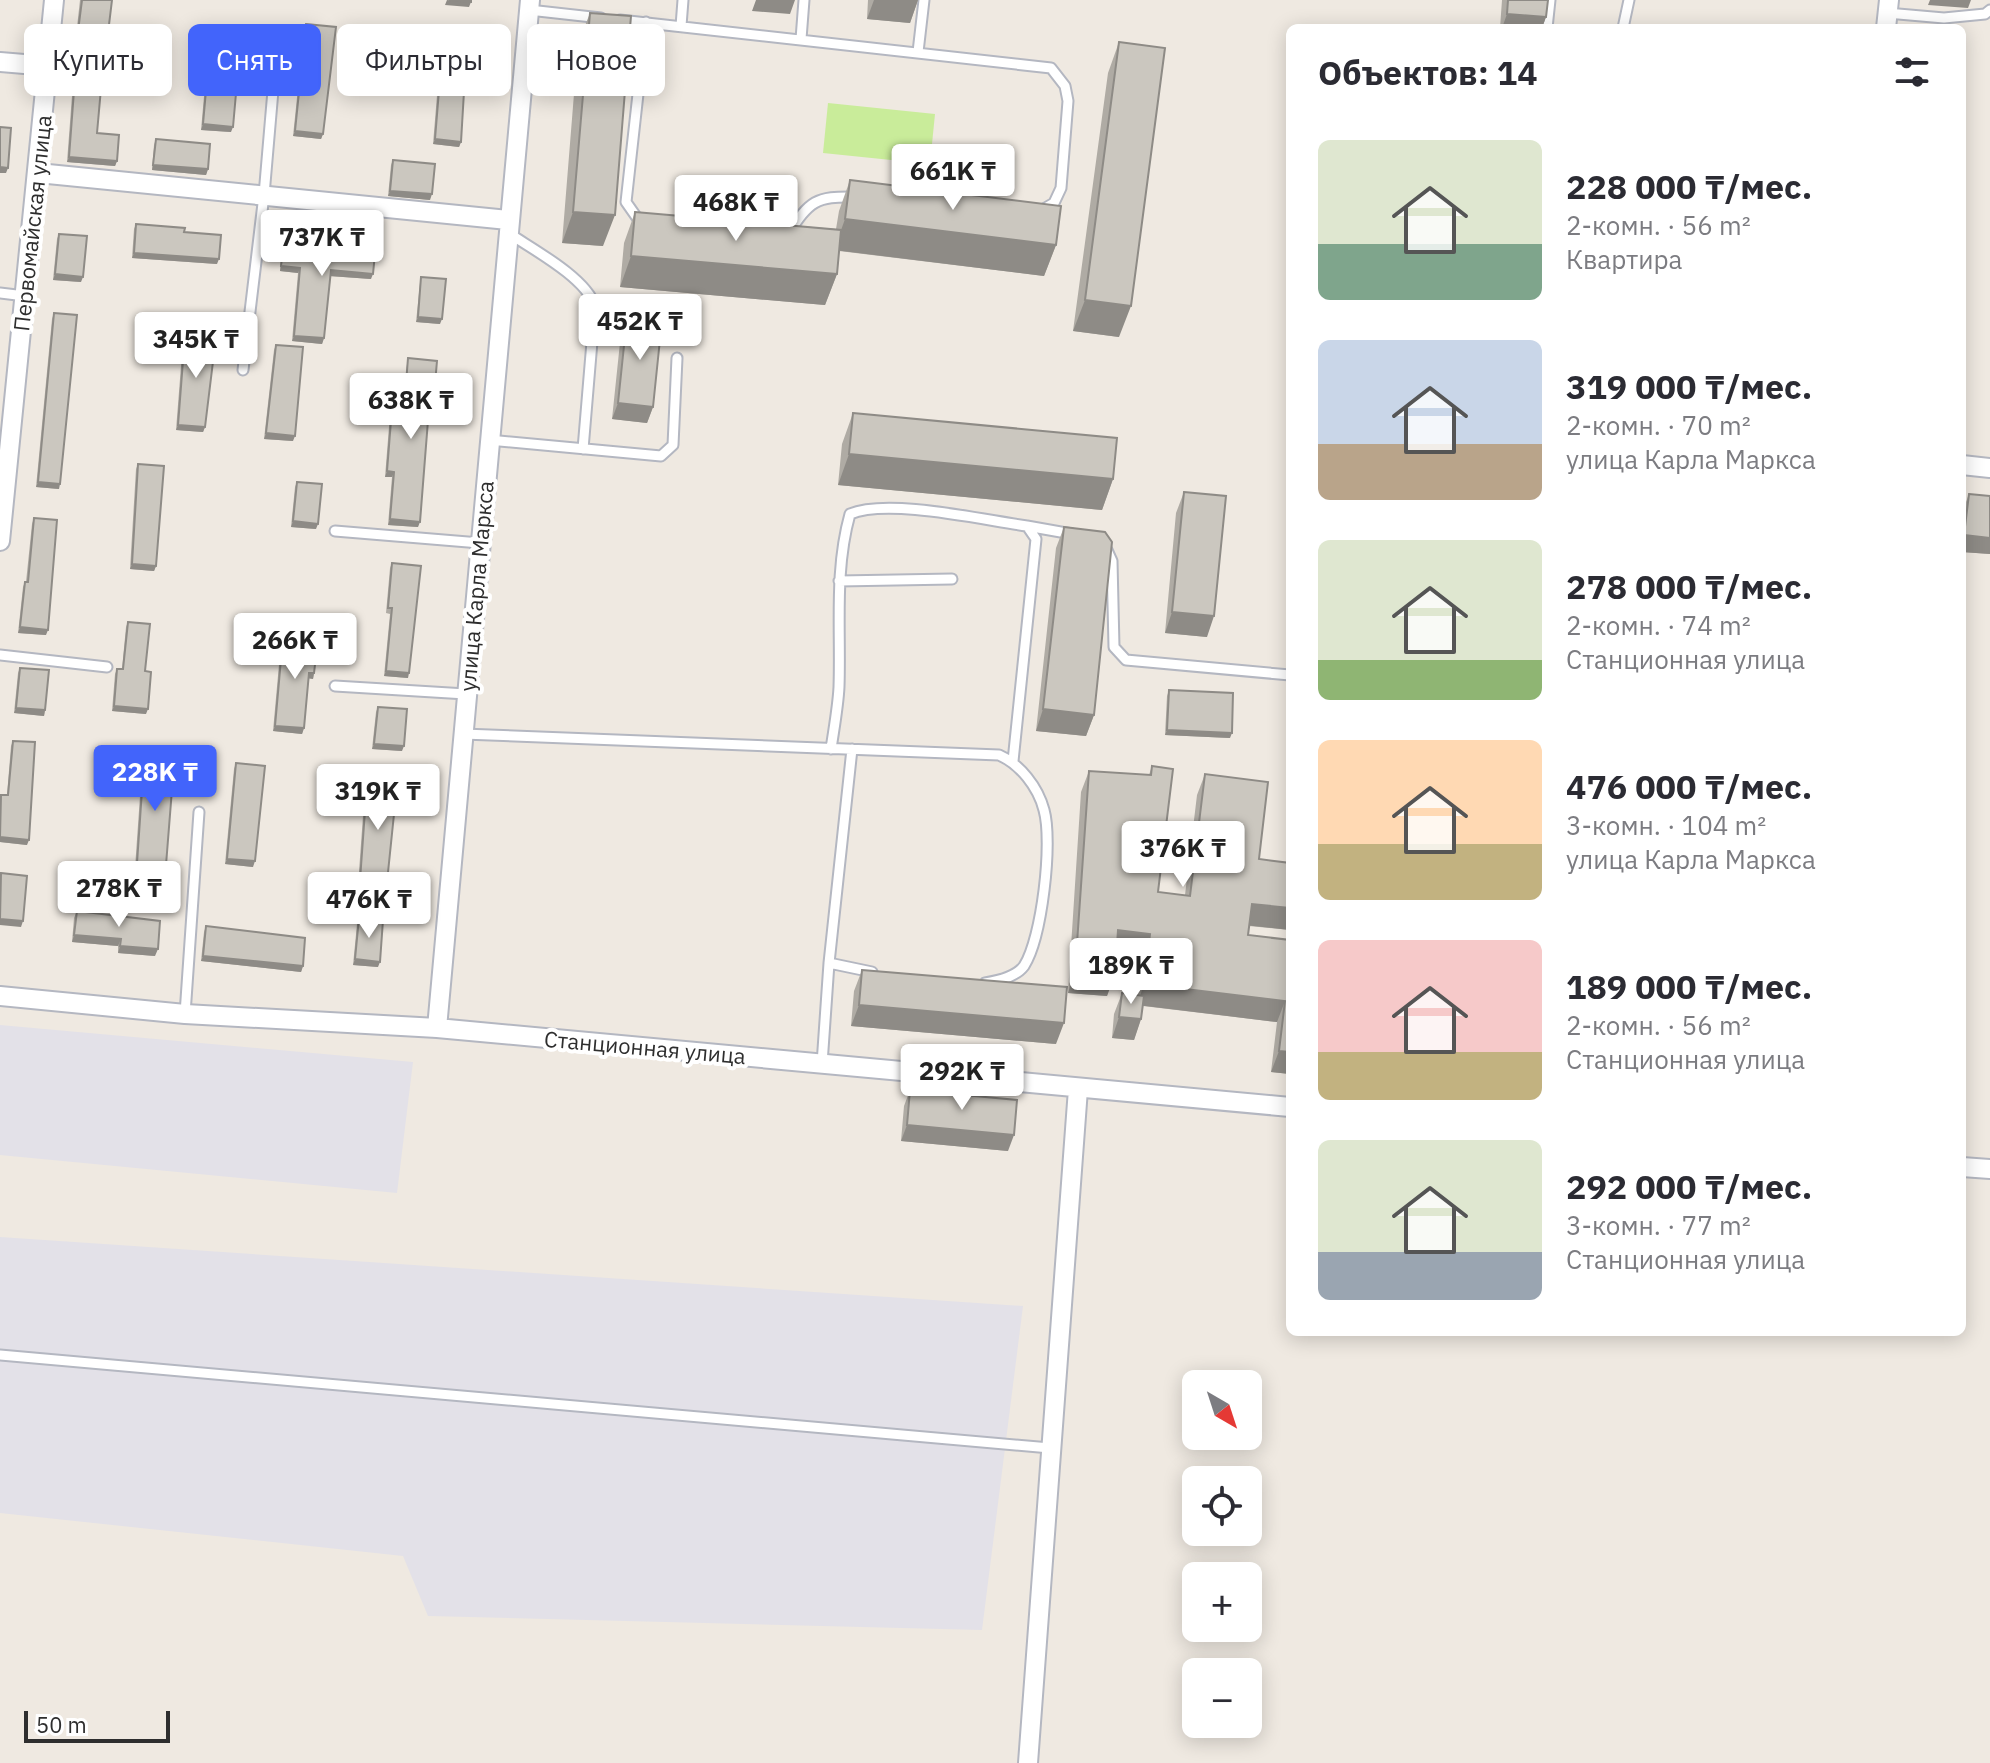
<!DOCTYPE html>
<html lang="ru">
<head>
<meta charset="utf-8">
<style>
  :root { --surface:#fff; --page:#f7f7f7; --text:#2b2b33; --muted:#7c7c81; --accent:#4264fb }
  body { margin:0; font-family:"IBM Plex Sans",sans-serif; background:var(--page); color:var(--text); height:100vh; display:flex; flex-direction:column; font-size:30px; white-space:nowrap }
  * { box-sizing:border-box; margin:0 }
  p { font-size:26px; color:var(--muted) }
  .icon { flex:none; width:44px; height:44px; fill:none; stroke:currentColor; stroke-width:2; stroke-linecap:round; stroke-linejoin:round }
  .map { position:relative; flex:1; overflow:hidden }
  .panel { position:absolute; left:1286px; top:24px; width:680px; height:1312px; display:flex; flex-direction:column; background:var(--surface); border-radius:12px; box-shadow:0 4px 20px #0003 }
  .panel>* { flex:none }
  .guide { position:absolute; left:24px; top:24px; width:760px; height:72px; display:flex; gap:16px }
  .needle { width:52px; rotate:141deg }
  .buttons { position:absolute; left:1182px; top:1370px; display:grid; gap:16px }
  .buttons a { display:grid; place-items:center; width:80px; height:80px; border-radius:12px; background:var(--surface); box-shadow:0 4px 20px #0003; font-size:40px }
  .scale { position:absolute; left:24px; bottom:20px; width:146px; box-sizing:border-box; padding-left:8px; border:4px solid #2e2e2e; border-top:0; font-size:22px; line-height:28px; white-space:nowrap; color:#2e2e2e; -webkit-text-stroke:6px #fff; paint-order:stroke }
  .price { position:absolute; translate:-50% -68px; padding:0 18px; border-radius:8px; background:#fff; color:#222; font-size:26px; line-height:52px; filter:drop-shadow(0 2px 4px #0008) }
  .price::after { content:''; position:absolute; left:50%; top:48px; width:24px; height:18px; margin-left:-12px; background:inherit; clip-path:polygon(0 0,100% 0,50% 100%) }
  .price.selected { background:var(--accent); color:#fff }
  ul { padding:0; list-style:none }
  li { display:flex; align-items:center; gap:24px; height:200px; padding:0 32px }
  li span { display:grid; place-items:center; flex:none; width:224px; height:160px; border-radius:12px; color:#555 }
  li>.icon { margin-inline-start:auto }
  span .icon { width:96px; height:96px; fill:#fffc; stroke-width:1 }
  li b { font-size:34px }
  h2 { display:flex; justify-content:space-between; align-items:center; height:96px; padding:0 32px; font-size:34px }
  .tag { padding:0 28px; border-radius:12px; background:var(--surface); box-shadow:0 4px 20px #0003; font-size:28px; line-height:72px }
  .tag.selected { background:var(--accent); color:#fff }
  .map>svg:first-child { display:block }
</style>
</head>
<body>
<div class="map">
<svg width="1990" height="1763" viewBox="0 0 1990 1763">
  <rect width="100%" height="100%" fill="#efe9e1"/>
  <!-- industrial -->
  <path fill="#e3e1e8" d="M0,1025L413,1062L397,1193L0,1155Z
    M0,1237L1023,1306L982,1630L428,1616L403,1556L0,1513Z"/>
  <!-- pitch -->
  <path fill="#c9ec9a" d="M828,103L935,114L930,164L823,153Z"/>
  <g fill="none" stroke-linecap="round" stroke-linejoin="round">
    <defs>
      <path id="lane" d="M529,10L601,18
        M1887,13L1944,18L1985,14L1990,10
        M620,20L1051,68L1065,86L1068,101L1061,188L1054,203L1042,210
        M681,26L683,0
        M1547,28L1550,0
        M1623,28L1629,0
        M801,39L804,0
        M918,52L924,0
        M640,222L626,202L646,22
        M510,234C534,250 586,278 595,306L583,449
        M788,234C810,201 815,196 856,197
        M0,293L25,296
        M243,370L264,195L277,44
        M489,440L661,456L673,445L677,358
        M1027,526L1072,534
        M335,531L480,543
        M1107,550L1112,561L1114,647L1126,660L1290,675
        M839,581L952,579
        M0,655L107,667
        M335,686L466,694
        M463,734L999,755C1020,764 1038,787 1044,810C1053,842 1042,938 1024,966C1016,977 998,981 985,983
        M831,749C834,728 838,707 839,687C841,629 834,571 850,514C888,498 983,520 1027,526L1036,539L1013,761
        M829,963L872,972
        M185,1014L199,812
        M822,1064L829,963L852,749
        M0,1355L1050,1448"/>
      <path id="street" d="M1886,28L1889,0
        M0,62L48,66
        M38,173L508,220
        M1962,465L1990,468
        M0,541L54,0
        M0,996L185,1014L437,1028L1290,1107
        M437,1028L530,0
        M1962,1167L1990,1169
        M1028,1763L1078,1089"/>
    </defs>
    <!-- lane casing -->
    <use href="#lane" stroke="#b4b7c1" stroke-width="13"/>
    <!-- street casing -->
    <use href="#street" stroke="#b4b7c1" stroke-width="22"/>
    <!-- lane -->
    <use href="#lane" stroke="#fff" stroke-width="9"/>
    <!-- street -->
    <use href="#street" stroke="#fff" stroke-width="18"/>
  </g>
  <!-- wall -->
  <path fill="#afaba4" d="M80,0H112L106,38L76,36Z
    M868,0H918L910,23L867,19Z
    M1502,0H1548L1546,17L1542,28H1500Z
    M590,13L603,246L562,243L578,44Z
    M306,24L323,134L321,139L293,136L304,30Z
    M438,39L461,142L459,147L433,144L438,83H433L436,44Z
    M1119,42V337L1073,331L1108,73Z
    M76,64L97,133L117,161L115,166L67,162L74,69Z
    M207,79L231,132L201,130L205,85Z
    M156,139L208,169L206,175L152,170L154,145Z
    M393,160L430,200L388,196L391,165Z
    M850,180L1056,245L1044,276L839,251L837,274L825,305L620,287L624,243L635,212L836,229L839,211Z
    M136,224L184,232L217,264L132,258L134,229Z
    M59,234L81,282L53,280L57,239Z
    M284,241L344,247L346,241L371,279L330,276L324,338L322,344L292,341L298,273L280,271L282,246Z
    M421,277L440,324L416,322L420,283Z
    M54,313L59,489L36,487L52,319Z
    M627,317L653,407L647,423L612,419L621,333Z
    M185,335L205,427L203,432L176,430L183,340Z
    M276,345L293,441L264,439L274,350Z
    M408,358L434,395L432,400H430L418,527L388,525L392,477H385L390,414L392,408L402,409L407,364Z
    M853,413L1113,479L1102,510L838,485L842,444Z
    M138,464L156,566L154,571L130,569L136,469Z
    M297,482L316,529L291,527L295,487Z
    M1184,492L1207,637L1165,633L1176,513Z
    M1969,494L1990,496V554L1962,552L1963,510Z
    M34,518L46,635L18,633L23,587L25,582H26L32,524Z
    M1064,527L1094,715L1086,736L1036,731L1056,548Z
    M392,563L408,678L384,676L390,614L386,613L390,568Z
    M128,622L145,671L146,714L112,711L115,674L117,669H122L126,627Z
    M283,637L314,673L313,679L308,678L304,728L302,734L273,731L281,642Z
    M20,668L45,710L44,716L14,713L18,673Z
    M1169,690L1230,738L1165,735L1167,696Z
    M378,707L402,751L372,749L376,712Z
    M13,741L27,845L0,842V798L1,795H7L11,746Z
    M144,761L166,865L164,871L135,868L142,767Z
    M236,763L253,867L225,864L234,769Z
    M1152,766L1158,892L1185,895L1197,795L1205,774L1259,859L1290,930L1249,926L1248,935L1290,940V1074L1271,1072L1277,1022L1143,1006L1141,1019L1134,1040L1112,1038L1114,1014L1122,993L1138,995L1143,955L1116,952L1107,996L1068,993L1081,792L1089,771L1149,775Z
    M367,783L387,882L385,888L358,885L365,788Z
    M77,911L155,956L118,953V946L72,942L74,918Z
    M359,918L378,967L353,965L357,924Z
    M206,926L303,966L301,972L201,961L204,932Z
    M862,970L1056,1044L851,1026L854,991Z
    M910,1090L1008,1151L901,1141L904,1106Z"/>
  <!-- shaded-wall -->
  <path fill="#8e8b86" d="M447,0L471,2L469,7L445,5Z
    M756,0H795L790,14L752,11Z
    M874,0H918L910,23L867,19Z
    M1930,0H1971L1968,8L1928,5Z
    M1507,14L1546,17L1542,28H1502Z
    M78,31L108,33L106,38L76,36Z
    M435,78H440L438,83H433Z
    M203,124L233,127L231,132L201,130Z
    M295,131L323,134L321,139L293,136Z
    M435,139L461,142L459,147L433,144Z
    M69,157L117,161L115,166L67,162Z
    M153,165L208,169L206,175L152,170Z
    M0,167L8,168L6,173H0Z
    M390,191L432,194L430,200L388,196Z
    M573,212L615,215L603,246L562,243Z
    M845,219L1056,245L1044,276L834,250Z
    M134,253L219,259L217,264L132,258Z
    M631,256L837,274L825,305L620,287Z
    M281,266L300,268L298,273L280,271Z
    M331,270L373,274L371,279L329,276Z
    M55,274L83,277L81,282L53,280Z
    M1085,300L1131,306L1119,337L1073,331Z
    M418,317L442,319L440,324L416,322Z
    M294,336L324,338L322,344L292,341Z
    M618,403L653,407L647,423L612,419Z
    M178,425L205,427L203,432L176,430Z
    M266,433L295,436L293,441L264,439Z
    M849,454L1113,479L1102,510L838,485Z
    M387,471L394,472L392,477H385Z
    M38,482L60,484L59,489L36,487Z
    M390,519L420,522L418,527L388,525Z
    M293,521L318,524L316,529L291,527Z
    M1964,535L1990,538V554L1962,552V542Z
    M132,564L156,566L154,571L130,569Z
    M1172,612L1214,616L1207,637L1165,633Z
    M20,627L48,630L46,635L18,633Z
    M386,671L409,673L408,678L384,676Z
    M309,673H314L313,679L307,678Z
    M114,706L148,709L146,714L112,711Z
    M16,708L45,710L44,716L14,713Z
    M1043,709L1094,715L1086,736L1036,731Z
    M275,726L304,728L302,734L273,731Z
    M1167,730L1232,733L1230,738L1165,735Z
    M374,744L404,746L402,751L372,749Z
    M0,837L29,840L27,845L0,842Z
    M227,859L255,861L253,867L225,864Z
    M137,863L166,865L164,871L135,868Z
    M360,880L387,882L385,888L358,885Z
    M1252,904L1290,908V930L1244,925Z
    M0,919L23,921L21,927L0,925Z
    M1118,930L1150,934L1143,955L1110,951Z
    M74,935L121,939L118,946L72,942Z
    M120,946L158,949L155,956L118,953Z
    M203,956L303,966L301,972L201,961Z
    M355,959L380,962L378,967L353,965Z
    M1075,972L1115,975L1107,996L1068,993Z
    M1144,984L1285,1001L1277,1022L1137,1005Z
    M859,1005L1064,1023L1056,1044L851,1026Z
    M1119,1017L1141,1019L1134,1040L1112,1038Z
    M1279,1051L1290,1052V1074L1271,1072Z
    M907,1125L1014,1135L1008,1151L901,1141Z"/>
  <!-- building -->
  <path fill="#cbc7bf" stroke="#8e8b86" stroke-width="2" d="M82,0H112L108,33L78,31Z
    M449,0H471V2Z
    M1508,0H1548L1546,17L1507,14Z
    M590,13L631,16L615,215L573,212Z
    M306,24L336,27L323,134L295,131Z
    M438,39L467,41L461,142L435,139L440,78H435Z
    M1119,42L1165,48L1131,306L1085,300Z
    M76,64L103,66L97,133L119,135L117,161L69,157Z
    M207,79L237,82L233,127L203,124Z
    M0,127L11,128L8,168L0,167Z
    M156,139L210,144L208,169L153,165Z
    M393,160L435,164L432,194L390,191Z
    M850,180L1061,206L1056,245L845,219Z
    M635,212L841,230L837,274L631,256Z
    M136,224L185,228L184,232L221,235L219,259L134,253Z
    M59,234L87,236L83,277L55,274Z
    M284,241L345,247L346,241L376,243L373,274L331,270L324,338L294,336L300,268L281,266Z
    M421,277L446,279L442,319L418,317Z
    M54,313L77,315L60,484L38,482Z
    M627,317L662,320L653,407L618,403Z
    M185,335L216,337L205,427L178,425Z
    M276,345L303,347L295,436L266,433Z
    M408,358L437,361L434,395H430L420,522L390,519L394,472L387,471L392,408L404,409Z
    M853,413L1117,438L1113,479L849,454Z
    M138,464L164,466L156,566L132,564Z
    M297,482L322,484L318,524L293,521Z
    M1184,492L1226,496L1214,616L1172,612Z
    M1969,494L1990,496V538L1964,535Z
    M34,518L57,520L48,630L20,627L25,582H28Z
    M1064,527L1105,532L1112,542L1094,715L1043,709Z
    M392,563L421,566L409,673L386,671L392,608H388Z
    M128,622L150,624L145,671L151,672L148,709L114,706L117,669H123Z
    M283,637L318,640L314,673H309L304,728L275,726Z
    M20,668L49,670L45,710L16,708Z
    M1169,690L1233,693L1232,733L1167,730Z
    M378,707L407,709L404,746L374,744Z
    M13,741L35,742L29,840L0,837L1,795H8Z
    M144,761L174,764L166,865L137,863Z
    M236,763L265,766L255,861L227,859Z
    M1152,766L1173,769L1158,892L1190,896L1205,774L1268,782L1259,859L1290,863V908L1252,904L1248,935L1290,940V1052L1279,1051L1285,1001L1144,984L1150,934L1118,930L1115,975L1075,972L1089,771L1151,775Z
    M367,783L397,785L387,882L360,880Z
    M1,873L27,876L23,921L0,919Z
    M77,911L160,921L158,949L120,946L121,939L74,935Z
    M359,918L383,920L380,962L355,959Z
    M206,926L305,938L303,966L203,956Z
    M862,970L1067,987L1064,1023L859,1005Z
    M1122,993L1144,996L1141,1019L1119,1017Z
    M910,1090L1017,1100L1014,1135L907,1125Z"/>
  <g text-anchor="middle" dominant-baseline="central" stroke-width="8" stroke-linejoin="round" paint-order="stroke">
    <!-- street labels -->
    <g font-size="22" fill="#2e2e2e" stroke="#fff">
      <text transform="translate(32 223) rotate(-84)">Первомайская улица</text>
      <text transform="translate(476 586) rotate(-85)">улица Карла Маркса</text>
      <text transform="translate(645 1047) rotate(5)">Станционная улица</text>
    </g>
  </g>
</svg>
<div class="buttons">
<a><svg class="needle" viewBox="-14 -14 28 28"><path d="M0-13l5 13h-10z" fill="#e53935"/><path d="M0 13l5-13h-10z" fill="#7c7c81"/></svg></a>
<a><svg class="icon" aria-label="locate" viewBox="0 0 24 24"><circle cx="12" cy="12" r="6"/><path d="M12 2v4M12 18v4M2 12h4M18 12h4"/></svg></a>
<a>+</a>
<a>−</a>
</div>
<div class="scale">50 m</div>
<b class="price" style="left:953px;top:212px">661K ₸</b>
<b class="price" style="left:736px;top:243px">468K ₸</b>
<b class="price" style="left:322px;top:278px">737K ₸</b>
<b class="price" style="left:640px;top:362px">452K ₸</b>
<b class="price" style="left:196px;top:380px">345K ₸</b>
<b class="price" style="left:411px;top:441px">638K ₸</b>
<b class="price" style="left:295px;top:681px">266K ₸</b>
<b class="price selected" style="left:155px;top:813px">228K ₸</b>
<b class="price" style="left:378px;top:832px">319K ₸</b>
<b class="price" style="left:1183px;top:889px">376K ₸</b>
<b class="price" style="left:119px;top:929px">278K ₸</b>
<b class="price" style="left:369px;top:940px">476K ₸</b>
<b class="price" style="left:1131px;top:1006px">189K ₸</b>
<b class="price" style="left:962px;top:1112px">292K ₸</b>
<div class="guide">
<a class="tag">Купить</a>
<a class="tag selected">Снять</a>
<a class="tag">Фильтры</a>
<a class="tag">Новое</a>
</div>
<section class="panel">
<h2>Объектов: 14<svg class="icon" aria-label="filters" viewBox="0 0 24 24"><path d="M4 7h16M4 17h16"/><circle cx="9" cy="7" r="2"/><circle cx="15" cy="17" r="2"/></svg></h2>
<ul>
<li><span style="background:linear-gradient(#dfe7d0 65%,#7fa58c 0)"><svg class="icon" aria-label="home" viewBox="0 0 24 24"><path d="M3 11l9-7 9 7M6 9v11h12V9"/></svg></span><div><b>228 000 ₸/мес.</b><p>2-комн. · 56 m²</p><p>Квартира</p></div></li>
<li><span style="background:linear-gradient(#c9d6e8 65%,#b9a48a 0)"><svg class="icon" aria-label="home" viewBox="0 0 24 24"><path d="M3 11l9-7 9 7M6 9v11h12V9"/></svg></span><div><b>319 000 ₸/мес.</b><p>2-комн. · 70 m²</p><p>улица Карла Маркса</p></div></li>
<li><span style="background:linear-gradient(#dfe7d0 75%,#8fb573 0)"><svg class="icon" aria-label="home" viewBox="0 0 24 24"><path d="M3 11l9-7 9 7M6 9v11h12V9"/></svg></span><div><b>278 000 ₸/мес.</b><p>2-комн. · 74 m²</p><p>Станционная улица</p></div></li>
<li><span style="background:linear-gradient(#ffd9b3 65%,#c2b280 0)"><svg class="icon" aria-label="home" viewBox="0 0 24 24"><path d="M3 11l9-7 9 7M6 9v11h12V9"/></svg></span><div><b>476 000 ₸/мес.</b><p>3-комн. · 104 m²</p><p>улица Карла Маркса</p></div></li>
<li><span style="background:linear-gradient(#f6c9c9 70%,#c2b280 0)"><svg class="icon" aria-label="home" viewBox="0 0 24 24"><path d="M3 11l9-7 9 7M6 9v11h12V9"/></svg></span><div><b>189 000 ₸/мес.</b><p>2-комн. · 56 m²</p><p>Станционная улица</p></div></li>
<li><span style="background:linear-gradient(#dfe7d0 70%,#9aa5b1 0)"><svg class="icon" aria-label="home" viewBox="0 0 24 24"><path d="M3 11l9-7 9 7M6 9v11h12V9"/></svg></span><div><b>292 000 ₸/мес.</b><p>3-комн. · 77 m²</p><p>Станционная улица</p></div></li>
</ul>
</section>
</div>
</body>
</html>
